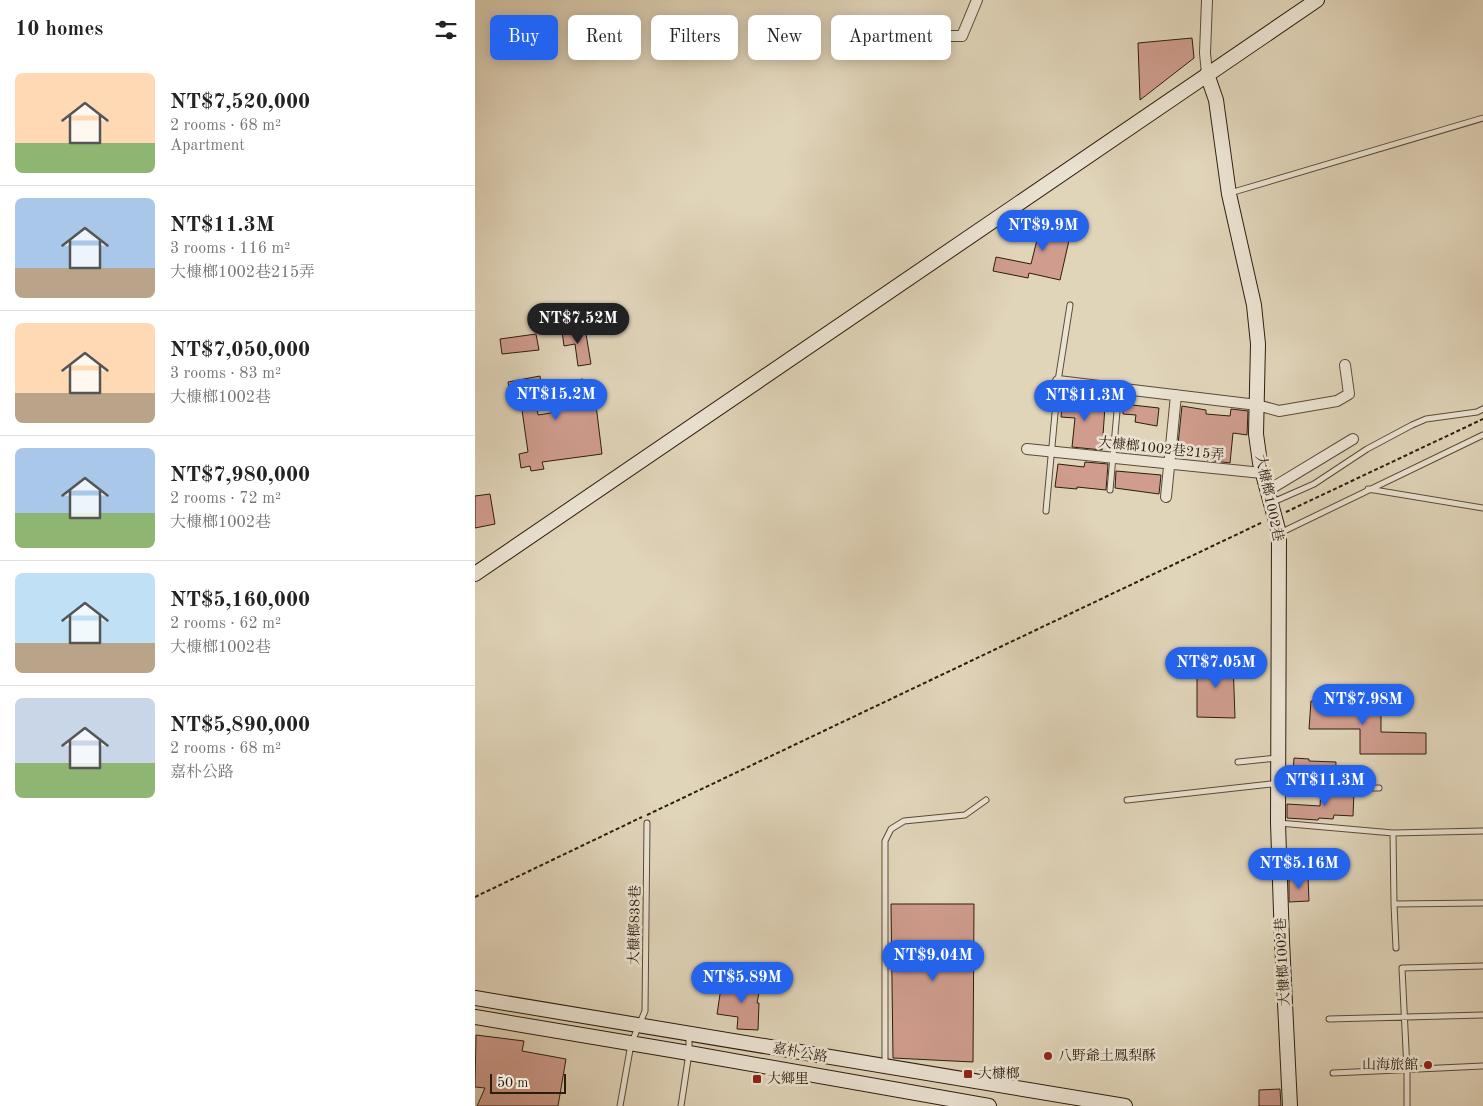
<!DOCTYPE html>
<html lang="en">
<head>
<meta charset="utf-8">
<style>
  :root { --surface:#fff; --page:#f2f2f2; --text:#222; --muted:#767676; --line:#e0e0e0; --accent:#2563eb }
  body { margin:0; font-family:"Old Standard TT","Noto Serif TC",serif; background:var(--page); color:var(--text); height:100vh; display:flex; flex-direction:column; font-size:19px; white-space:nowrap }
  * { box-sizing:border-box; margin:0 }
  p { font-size:16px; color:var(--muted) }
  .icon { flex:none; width:28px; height:28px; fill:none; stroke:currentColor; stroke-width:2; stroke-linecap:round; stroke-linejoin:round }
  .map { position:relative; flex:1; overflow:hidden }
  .sheet { display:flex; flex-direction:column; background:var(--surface); width:475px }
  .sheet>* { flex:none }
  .hud { position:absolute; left:15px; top:15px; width:475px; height:45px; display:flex; gap:10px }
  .scale { position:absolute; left:15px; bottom:12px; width:76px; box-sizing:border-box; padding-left:5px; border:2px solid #2d1d0d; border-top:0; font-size:14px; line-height:18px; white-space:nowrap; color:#2d1d0d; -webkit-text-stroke:4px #ebe3d2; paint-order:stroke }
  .price { position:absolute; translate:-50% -42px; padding:0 11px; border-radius:18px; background:var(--accent); color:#fff; font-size:16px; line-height:32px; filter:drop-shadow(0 1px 2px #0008) }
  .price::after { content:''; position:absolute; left:50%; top:30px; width:15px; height:11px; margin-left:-8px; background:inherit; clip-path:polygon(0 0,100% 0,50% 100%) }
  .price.on { background:#222; color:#fff }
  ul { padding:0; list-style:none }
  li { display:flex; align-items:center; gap:15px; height:125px; padding:0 15px }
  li+li { border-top:1px solid var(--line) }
  li span { display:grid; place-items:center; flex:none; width:140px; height:100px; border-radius:8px; color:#555 }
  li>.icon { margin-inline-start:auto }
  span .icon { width:60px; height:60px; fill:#fffc; stroke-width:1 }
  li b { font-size:21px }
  h2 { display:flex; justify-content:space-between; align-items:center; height:60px; padding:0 15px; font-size:21px }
  .tag { padding:0 18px; border-radius:8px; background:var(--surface); box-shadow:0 2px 12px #0003; font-size:18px; line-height:45px }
  .tag.on { background:var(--accent); color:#fff }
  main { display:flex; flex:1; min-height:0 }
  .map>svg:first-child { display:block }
</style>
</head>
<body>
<main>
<section class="sheet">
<h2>10 homes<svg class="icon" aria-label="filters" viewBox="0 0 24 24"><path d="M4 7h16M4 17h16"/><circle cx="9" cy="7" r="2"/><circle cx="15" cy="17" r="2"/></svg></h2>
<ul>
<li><span style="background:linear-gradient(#ffd9b3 70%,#8fb573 0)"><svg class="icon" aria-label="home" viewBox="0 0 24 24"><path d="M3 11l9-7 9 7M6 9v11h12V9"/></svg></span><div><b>NT$7,520,000</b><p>2 rooms · 68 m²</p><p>Apartment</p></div></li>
<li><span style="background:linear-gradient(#a9c7e8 70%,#b9a48a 0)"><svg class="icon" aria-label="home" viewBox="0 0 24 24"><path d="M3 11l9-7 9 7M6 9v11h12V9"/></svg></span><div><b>NT$11.3M</b><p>3 rooms · 116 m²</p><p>大槺榔1002巷215弄</p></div></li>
<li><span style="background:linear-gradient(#ffd9b3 70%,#b9a48a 0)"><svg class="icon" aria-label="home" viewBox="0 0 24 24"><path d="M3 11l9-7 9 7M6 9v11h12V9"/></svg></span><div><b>NT$7,050,000</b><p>3 rooms · 83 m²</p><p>大槺榔1002巷</p></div></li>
<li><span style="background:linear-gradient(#a9c7e8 65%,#8fb573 0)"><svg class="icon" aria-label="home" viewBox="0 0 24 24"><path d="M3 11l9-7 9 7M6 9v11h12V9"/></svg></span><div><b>NT$7,980,000</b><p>2 rooms · 72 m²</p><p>大槺榔1002巷</p></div></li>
<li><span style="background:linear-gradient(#bfe0f5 70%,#b9a48a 0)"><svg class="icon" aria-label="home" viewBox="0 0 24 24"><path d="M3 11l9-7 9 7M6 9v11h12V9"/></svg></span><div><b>NT$5,160,000</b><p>2 rooms · 62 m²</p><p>大槺榔1002巷</p></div></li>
<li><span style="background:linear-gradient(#c9d6e8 65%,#8fb573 0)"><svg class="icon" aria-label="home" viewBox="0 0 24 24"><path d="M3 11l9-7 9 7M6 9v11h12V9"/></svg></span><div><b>NT$5,890,000</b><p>2 rooms · 68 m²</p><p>嘉朴公路</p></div></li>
</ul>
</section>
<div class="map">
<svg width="1008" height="1106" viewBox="0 0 1008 1106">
  <rect width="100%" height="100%" fill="#e0d4b9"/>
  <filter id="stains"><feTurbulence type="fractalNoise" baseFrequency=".004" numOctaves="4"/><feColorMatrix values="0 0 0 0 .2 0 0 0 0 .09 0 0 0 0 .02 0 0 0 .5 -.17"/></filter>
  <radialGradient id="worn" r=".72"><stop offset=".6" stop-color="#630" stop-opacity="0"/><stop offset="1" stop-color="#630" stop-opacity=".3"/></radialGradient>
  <!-- building -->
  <path fill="#cf9c8d" stroke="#2d1d0d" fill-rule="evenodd" d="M717,38L719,58L665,100L663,43Z
    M568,216L598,223L585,280L554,273L553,278L518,271L521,257L556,264Z
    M110,328L116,364L103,366L100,344L89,346L87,331Z
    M61,334L64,350L27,354L25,339Z
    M65,376L66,385L108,379L112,407L121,405L127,454L67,462L69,469L56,471L55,466L46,468L44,454L53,452L46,403L37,404L33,382ZM80,396L82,412L63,415L61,400Z
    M588,394L608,395L607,405L630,406L627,450L597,447L600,418L586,417Z
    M648,404L684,408L682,426L660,422L661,415L648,414Z
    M707,406L731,410V414L755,416L756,409L773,411L772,435L758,433L755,463L732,460V456L702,454Z
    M610,462L633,464L631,490L602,487V489L580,487L583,464L609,467Z
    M641,471L686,475L684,494L640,488Z
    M15,494L20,524L0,528V496Z
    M722,660L758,661L760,718L722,717Z
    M840,696L894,697L893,713H906V732L951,733V754H885V729H834L836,701H840Z
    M819,758L834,759V761L861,762L860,784H846L847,774L818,773Z
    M846,792H879L878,816L859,815L858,819L844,818L843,820L812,818V804L845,806Z
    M833,877L834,901L814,902V878Z
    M416,904H499L498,1062L418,1058Z
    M268,978L286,982L282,1003H284L283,1030L262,1029L263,1017L242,1014L246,988L266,991Z
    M1,1035L49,1041L47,1051L91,1059L83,1106H2L10,1088L0,1087Z
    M805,1089L806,1106H784V1090Z"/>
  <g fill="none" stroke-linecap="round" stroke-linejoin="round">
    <defs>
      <path id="lane" d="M755,193L1008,118
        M893,489L1008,508
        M635,490L644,389
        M796,503L839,484L892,449L937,425L951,419L1002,412L1008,409
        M571,511L583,381L595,305
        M805,533L1008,435
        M763,762L803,758
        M652,800L796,784L803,788H904
        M804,823L918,833L1008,831
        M918,833L919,904L1008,903
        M919,904L921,948
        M854,1019L1008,1015
        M410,1065V841L416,829L429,821L490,815L511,800
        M858,1073L1008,1066
        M145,1106L156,1044L170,1011L172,823
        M206,1106L214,1053V1035
        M932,1106V1070L927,968L1008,966"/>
      <path id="street" d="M465,36H487L502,0
        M732,74L730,53L732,0
        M583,381L782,405L804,411L862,401L874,394L870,365
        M552,449L787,473
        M792,491L878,439
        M691,497L701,395"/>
      <path id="secondary" d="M732,74L741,100L754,194L779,305L783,344L781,434L785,463L804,533L803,823L807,941L815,1106
        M0,574L842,0
        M0,998L650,1106
        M0,1017L214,1053L514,1106"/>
    </defs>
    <!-- lane casing -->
    <use href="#lane" stroke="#5a4b38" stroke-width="7"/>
    <!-- street casing -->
    <use href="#street" stroke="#5a4b38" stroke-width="12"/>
    <!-- secondary casing -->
    <use href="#secondary" stroke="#2d1d0d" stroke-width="16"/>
    <!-- path -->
    <path stroke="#2d1d0d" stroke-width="2" stroke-dasharray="4 2.5" stroke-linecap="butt" d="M811,512L1008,419
      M172,815L788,522
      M0,897L167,817"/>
    <!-- lane -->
    <use href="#lane" stroke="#ebe3d2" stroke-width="5"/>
    <!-- street -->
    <use href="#street" stroke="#ebe3d2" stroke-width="10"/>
    <!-- secondary -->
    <use href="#secondary" stroke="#ebe3d2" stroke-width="14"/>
  </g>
  <!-- markers -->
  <g fill="#8f2418" stroke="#ebe3d2" stroke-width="2">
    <circle cx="573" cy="1056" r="5"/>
    <circle cx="953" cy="1065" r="5"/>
    <rect x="488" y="1069" width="10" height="10" rx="2.5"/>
    <rect x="277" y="1074" width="10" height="10" rx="2.5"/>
  </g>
  <g text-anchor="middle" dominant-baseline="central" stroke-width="5" stroke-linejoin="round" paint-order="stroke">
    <!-- street labels -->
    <g font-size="14" fill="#2d1d0d" stroke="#ebe3d2">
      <text transform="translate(686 449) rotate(6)">大槺榔1002巷215弄</text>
      <text transform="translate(794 498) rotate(78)">大槺榔1002巷</text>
      <text transform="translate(160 925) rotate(-89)">大槺榔838巷</text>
      <text transform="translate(808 962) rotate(-93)">大槺榔1002巷</text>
      <text transform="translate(325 1053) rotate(10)">嘉朴公路</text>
    </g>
    <!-- poi labels -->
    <g font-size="14" fill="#2d1d0d" stroke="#ebe3d2" text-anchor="start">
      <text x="583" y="1056">八野爺土鳳梨酥</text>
      <text x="943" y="1065" text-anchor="end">山海旅館</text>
      <text x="503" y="1074">大槺榔</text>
      <text x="292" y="1079">大鄉里</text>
    </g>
  </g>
  <rect width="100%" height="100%" filter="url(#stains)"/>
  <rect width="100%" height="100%" fill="url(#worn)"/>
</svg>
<div class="scale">50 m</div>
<b class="price" style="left:568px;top:252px">NT$9.9M</b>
<b class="price on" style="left:103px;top:345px">NT$7.52M</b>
<b class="price" style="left:81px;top:421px">NT$15.2M</b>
<b class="price" style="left:610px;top:422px">NT$11.3M</b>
<b class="price" style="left:741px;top:689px">NT$7.05M</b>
<b class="price" style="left:888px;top:726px">NT$7.98M</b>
<b class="price" style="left:850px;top:807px">NT$11.3M</b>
<b class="price" style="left:824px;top:890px">NT$5.16M</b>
<b class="price" style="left:458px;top:982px">NT$9.04M</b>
<b class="price" style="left:267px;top:1004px">NT$5.89M</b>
<div class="hud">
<a class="tag on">Buy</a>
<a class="tag">Rent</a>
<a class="tag">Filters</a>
<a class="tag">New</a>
<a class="tag">Apartment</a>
</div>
</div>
</main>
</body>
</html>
